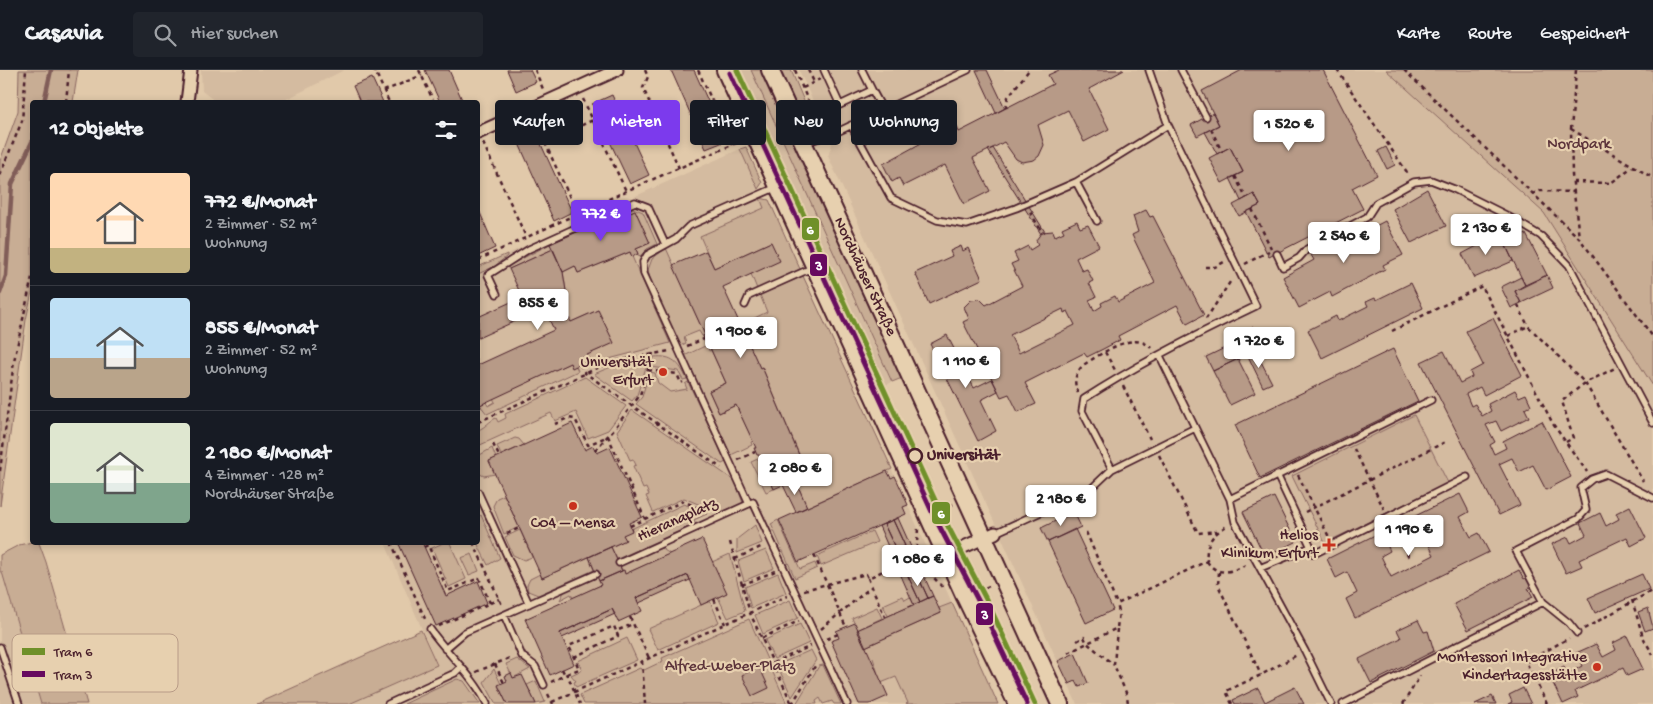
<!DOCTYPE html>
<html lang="de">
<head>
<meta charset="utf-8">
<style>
  :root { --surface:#171b24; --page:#20242c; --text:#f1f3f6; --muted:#9ea1a6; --line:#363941; --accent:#7c3aed }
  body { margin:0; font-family:"Gochi Hand",sans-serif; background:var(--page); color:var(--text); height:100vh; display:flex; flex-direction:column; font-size:19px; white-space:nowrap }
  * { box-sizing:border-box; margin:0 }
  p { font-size:16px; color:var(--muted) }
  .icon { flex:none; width:28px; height:28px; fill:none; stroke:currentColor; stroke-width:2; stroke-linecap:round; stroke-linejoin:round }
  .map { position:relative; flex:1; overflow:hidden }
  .sheet { position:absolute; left:30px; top:30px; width:450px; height:445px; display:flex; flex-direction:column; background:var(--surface); border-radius:5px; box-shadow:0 2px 8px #0003 }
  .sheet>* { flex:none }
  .banner { position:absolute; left:495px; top:30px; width:475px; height:45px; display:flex; gap:10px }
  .price { position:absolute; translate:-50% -42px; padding:0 11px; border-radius:5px; background:#fff; color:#222; font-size:16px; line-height:32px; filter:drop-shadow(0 1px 2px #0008) }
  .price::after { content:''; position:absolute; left:50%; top:30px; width:15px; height:11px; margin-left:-8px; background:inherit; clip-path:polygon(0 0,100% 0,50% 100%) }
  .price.active { background:var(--accent); color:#fff }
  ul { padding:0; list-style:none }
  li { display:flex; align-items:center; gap:15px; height:125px; padding:0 20px }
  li+li { border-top:1px solid var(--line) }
  li span { display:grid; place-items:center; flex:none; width:140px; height:100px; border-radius:5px; color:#555 }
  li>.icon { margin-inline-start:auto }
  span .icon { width:60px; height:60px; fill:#fffc; stroke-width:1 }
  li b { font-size:21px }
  h2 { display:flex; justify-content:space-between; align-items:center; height:60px; padding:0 20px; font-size:21px }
  .pill { padding:0 18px; border-radius:5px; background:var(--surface); box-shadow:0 2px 8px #0003; font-size:18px; line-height:45px }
  .pill.active { background:var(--accent); color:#fff }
  header { display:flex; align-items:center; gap:30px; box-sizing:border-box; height:70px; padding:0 25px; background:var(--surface); border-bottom:1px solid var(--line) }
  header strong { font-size:24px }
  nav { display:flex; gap:28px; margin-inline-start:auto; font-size:18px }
  .search { width:350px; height:45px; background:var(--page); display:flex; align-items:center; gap:12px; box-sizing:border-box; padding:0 18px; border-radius:5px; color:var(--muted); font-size:19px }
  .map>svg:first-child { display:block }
</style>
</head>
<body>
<header>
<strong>Casavia</strong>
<div class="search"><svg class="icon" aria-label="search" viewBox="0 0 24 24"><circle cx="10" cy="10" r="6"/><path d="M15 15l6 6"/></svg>Hier suchen</div>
<nav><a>Karte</a><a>Route</a><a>Gespeichert</a></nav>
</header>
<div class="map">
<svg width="1653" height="634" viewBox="0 0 1653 634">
  <rect width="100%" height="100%" fill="#e1c9aa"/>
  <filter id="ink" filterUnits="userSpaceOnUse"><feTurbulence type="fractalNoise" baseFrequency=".02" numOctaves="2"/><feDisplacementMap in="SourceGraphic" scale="10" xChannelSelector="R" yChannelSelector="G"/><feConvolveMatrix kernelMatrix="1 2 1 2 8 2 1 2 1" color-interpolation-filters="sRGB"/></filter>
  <g filter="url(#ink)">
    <!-- built -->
    <path fill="#d4bba0" d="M201,0H344L281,32H216L202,21Z
      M735,0H751L892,312L880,318Z
      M799,0H1386L1544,143L1653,316V634H1077L828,86L832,74Z
      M740,79L780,167L785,165L998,634H349L437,594L385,473L478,472V197Z
      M2,501L41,634H0V502Z"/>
    <!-- green -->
    <path fill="#c8ad94" stroke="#896660" d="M19,0H78L73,32H32V222L26,250L0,436V91L18,41Z
      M751,0H761L902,308L892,312Z
      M778,0H791L809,43L800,42L795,38Z
      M1386,0H1653V316L1544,143Z
      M746,77L762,113L758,119L740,79Z
      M760,128L769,130L800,199L757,219L751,204L771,172L714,198L700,166L764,138Z
      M633,138L643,142L657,174L647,179L639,187L636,179L650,173L635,140L610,151L608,148Z
      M550,174L553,179L509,199L508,196Z
      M666,178L705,265L702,266L699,261L684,267L686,273L680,276L650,209L648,200L652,189Z
      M630,182L670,273L609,289L588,297L585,291L587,285L613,273L598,240L571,252L561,230L567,227L563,202L575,196L578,203Z
      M507,184V186L495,196L478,204V197Z
      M803,206L892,399L807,437L795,409L807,403L762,297L760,298L740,255L767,242L760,225Z
      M707,275L709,281L711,280L726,313L709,321L719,343L736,335L753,371L751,372L752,375L731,385L684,286Z
      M654,287C673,285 679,293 687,309L683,310L678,301L651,297Z
      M649,288L637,325L632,331L594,304L620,293Z
      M570,293L572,297L576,296L578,301L487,344L480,335L486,332L488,336L495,332L493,328Z
      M649,302L655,303L658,313L670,322L687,319L685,314L688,312L726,392L722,394L636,334L642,327Z
      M585,307L626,336L608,360L588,368L576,342L555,351L551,343L478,376V360C486,357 489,351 496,348L498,352L506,348L505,344Z
      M632,340L735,411L743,433L719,443L684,428L653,442L646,426L649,425L646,418L643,419L633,396L636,395L633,389L630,390L617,361Z
      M1414,345L1448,413L1325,473L1292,406Z
      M515,368L519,369L524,375L501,385L497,376Z
      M492,378L496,388L489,391L495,404L484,406L478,403V386Z
      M760,388L774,419L766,422L751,392Z
      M504,425L519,457L504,464L493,436L497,428Z
      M684,434L707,444L694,450L695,454L617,489L611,477L625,470L623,465L631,459Z
      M481,445L500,488L488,495L477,473L478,447Z
      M778,450L800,499L815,493L817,498L795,508L771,454Z
      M755,455L762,473L737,483V469Z
      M520,460L532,487L524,490L513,485L505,467Z
      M872,461L877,472L821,496L817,486Z
      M32,472L39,473L46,492L87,634H41L2,502H0V485L19,475Z
      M443,473H450L466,509L449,517L432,478Z
      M661,478L670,484L625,504L620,496Z
      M766,480L774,498L744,511L738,491Z
      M472,484L479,501L469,505L461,488Z
      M730,484L745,541L728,548L718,527L726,523L712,492Z
      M589,487L594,500L538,525L528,521L527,515L530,509L540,504L542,508Z
      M778,503L786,523L751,538L745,517Z
      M598,507L601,515L573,528L571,524L560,530L564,522Z
      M903,526L905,530L910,527L914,535L888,546L883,535Z
      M790,530L798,548L763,564L755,545Z
      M710,531L719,552L658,580L648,559Z
      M952,533L998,634H906L908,633L896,607L881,613L873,588L871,589L865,577L941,543L939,538Z
      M877,537L882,548L857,560L852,548Z
      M749,549L787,634H584L580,625L640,598L642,601L663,591L662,588Z
      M800,554L809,573L774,589L765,570Z
      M421,560L437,595L349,634H257Z
      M627,568L637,590L576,617L574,612L576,611L571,605L582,600L578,591Z
      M811,580L816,590L792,627L777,595Z
      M517,589L530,599L513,608L506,594Z
      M823,595L841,634H834L832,631L823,634L820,628L816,631L817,634H796L819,596Z
      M494,599L501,614L498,616L507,634H496L484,612Z
      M457,609L464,611L480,634H404Z
      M536,611L545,632L536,634L527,615Z"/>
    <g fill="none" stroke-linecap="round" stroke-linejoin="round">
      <!-- stream -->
      <path stroke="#815d59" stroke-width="4.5" d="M44,32L51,0
        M0,223L6,206L12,114L32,72"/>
    </g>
    <!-- building -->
    <path fill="#b79a87" stroke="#4a1f2b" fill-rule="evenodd" d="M425,0H449L463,32H440Z
      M507,0H530L536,12L516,21Z
      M671,0H694L726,71L706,79Z
      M976,0H987L1005,38L996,43Z
      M1059,0H1124L1089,19L1109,59L1084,72L1068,40L1038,55L1044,75L1039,86L1034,90L1022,92L1016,89L1004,72L993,78L973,88L990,121L964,134L945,95L903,116L899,108L892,112L883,94L956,54L959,62L1053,14L1048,5Z
      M1242,0H1323L1377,105L1352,118L1363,139L1269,187L1246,142L1260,135L1254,124L1241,131L1230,108L1243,102L1230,77L1217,84L1205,62L1219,55L1202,21Z
      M372,8L383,32H360L353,16Z
      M612,25L649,105L630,114L592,34Z
      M1213,43L1219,55L1197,66L1191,55Z
      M534,59L572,142L554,151L516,67Z
      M1230,77L1243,102L1222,113L1209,88Z
      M1386,77L1395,95L1387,99L1378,81Z
      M993,78L1045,162L1041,164L988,80Z
      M1427,119L1446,156L1411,173L1393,139Z
      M1254,124L1260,135L1239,146L1233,135Z
      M478,138L495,178L478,186Z
      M635,140L650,173L636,179L638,184L632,187L630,182L578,203L575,196L563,202L550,174L595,154L592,147L600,143L603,150L608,148L610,151Z
      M1146,140L1150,147L1153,146L1204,245L1187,254L1177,235L1118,266L1120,270L1103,279L1087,287L1084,283L1025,313L1036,334L1018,342L1009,324L1001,327L992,309L963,252L969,249L964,237L971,230L980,229L986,235L1022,216L1011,194L1018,191L1014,183L1028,176L1030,180L1038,175L1036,170L1042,162L1053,161L1055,166L1064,162L1062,158L1077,151L1080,158L1088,155L1099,176L1076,188L1082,201L1087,199L1093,211L1089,213L1096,227L1089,230L1094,241L1102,236L1101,233L1115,226L1118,232L1155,213L1132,165L1138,162L1133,146ZM1063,239L1064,243L1068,241L1075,255L1019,283L1010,265Z
      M1385,151L1403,185L1383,195L1385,199L1332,227L1330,222L1299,238L1283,207L1314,190L1311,185L1364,157L1366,161Z
      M1483,161L1489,172L1505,174L1513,191L1474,208L1462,184L1477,176L1472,166Z
      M1526,164L1547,205L1525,215L1505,174Z
      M771,172L780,191L723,217L760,298L762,297L807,404L774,419L759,385H757L754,378H756L736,335L719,343L709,321L726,313L707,271L705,272L703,266L705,265L673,195L706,181L714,198Z
      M961,176L963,181L968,178L982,209L929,234L915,203L952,186L950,181Z
      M553,179L563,202L567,227L561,230L571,252L598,240L614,273L587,285L589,290L572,298L570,293L480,335L481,337L478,340V295L554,260L544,238L478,268V247L522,227L509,199Z
      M1547,205L1553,218L1521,233L1515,221Z
      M1521,207L1525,215L1515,221L1521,233L1511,238L1501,217Z
      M1411,213L1423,238L1322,288L1308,260L1336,246L1338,251L1368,236L1366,232L1375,228L1376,230Z
      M1493,248L1522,305L1484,325L1480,317L1466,324L1471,336L1475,334L1482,346L1491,341L1488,334L1515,320L1519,327L1526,324L1531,335L1525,339L1529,347L1501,361L1496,351L1486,355L1495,372L1490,375L1494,384L1506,378L1503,371L1542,351L1571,407L1546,420L1533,395L1519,402L1512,388L1499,394L1520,435L1499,445L1421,292L1444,281L1460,313L1472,307L1470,302L1483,295L1466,261Z
      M1253,257L1261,272L1253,276L1255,280L1238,289L1228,269Z
      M947,265L974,318L992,309L998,321L981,330L996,361L978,371L930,274Z
      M1231,275L1238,289L1213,301L1206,287Z
      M1393,279L1418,331L1260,408L1235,355Z
      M1255,280L1272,313L1263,317L1247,284Z
      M1238,289L1255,323L1230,335L1213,301Z
      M572,353L585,380L593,376L597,383L610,377L642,447L629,453L632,461L623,465L626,470L542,508L489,391Z
      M887,401L891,408L895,406L902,421L908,435L903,437L906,444L798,492L779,450Z
      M795,409L807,437L796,442L783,415Z
      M1460,424L1469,442L1460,447L1471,467L1479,463L1489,482L1355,548L1346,529L1357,523L1347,502L1336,508L1327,489L1381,462L1390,481L1381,486L1391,507L1434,485L1424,465L1414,469L1405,451Z
      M1274,427L1296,472L1265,487L1243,442Z
      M1630,436L1646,468L1631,476L1627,467L1579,490L1582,496L1566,503L1552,474L1568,467L1571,473L1586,465L1580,453L1600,443L1606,456L1619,449L1616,443Z
      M1074,442L1081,457L1048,472L1041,458Z
      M898,448L933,526L928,528L916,502L908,506L920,532L914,535L879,456L884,454L896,480L905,476L893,450Z
      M893,450L905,476L896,480L884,454Z
      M1075,459L1113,540L1086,553L1048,472Z
      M702,469L727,523L701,535L688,505L636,528L642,541L618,552L612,539L560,563L574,594L550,605L525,549L601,515L599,511L624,500L625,504Z
      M398,472H422L446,526L478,511L487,533L436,556Z
      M611,477L622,501L599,511L589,487Z
      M1519,500L1524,509L1527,507L1532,516L1528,518L1533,527L1468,560L1454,534Z
      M916,502L928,528L920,532L908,506Z
      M1642,504L1649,519L1595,543L1588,528Z
      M688,505L690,510L639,533L636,528Z
      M933,526L941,543L865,577L857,560Z
      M1648,538L1653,558L1645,561L1638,542Z
      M612,539L615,544L562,568L560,563Z
      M1418,550L1424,562L1428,561L1434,581L1371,613L1359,589L1401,568L1397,560Z
      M855,553L888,626L870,634H859L831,571L839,568L836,561Z
      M1627,566L1643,599L1627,606L1623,598L1575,621L1578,627L1563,634L1549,605L1564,597L1567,604L1582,596L1576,583L1596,574L1603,587L1616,580L1613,573Z
      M1075,583L1088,613L1079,617L1076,611L1069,614L1058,591Z
      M759,596L769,618L752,626L742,605Z
      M511,603L513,608L522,605L536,634H507L498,615L507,611L505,606Z
      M1295,617L1304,634H1235L1233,630L1258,618L1265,632Z
      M1523,618L1531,634H1508L1512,632L1509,625Z
      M1492,626L1496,634H1475Z"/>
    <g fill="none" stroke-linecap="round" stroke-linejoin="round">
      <defs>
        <path id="service" d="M1181,0L1206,47
          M872,20L883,40
          M840,35L872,20L862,0
          M796,55L840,35L824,0
          M851,55L891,128L937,150L967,155L1016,138L1076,112L1168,55
          M804,73L835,63L968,0
          M1076,112L1097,151
          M602,147L635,132L648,137L665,174
          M1277,184L1283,197L1299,188L1307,179L1367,147L1376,133L1414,112L1431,110L1454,119L1506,145L1541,166L1569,195L1653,353
          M497,224L488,205L529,179L593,150
          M745,235L749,226L814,197
          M1160,286L1230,429L1235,452L1305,581L1331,634
          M1112,399L1082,341L1084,329C1138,294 1197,264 1256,236L1168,55L1149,0
          M1277,405L1311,477
          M478,422L529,534
          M1230,429L1431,330
          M749,434L644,204L643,192L647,185L676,169L689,156L777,117
          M995,463L1091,419L1112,399L1195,358
          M619,493L753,432L847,634
          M1260,498L1311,477L1314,484L1467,407
          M1543,532L1569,553L1577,563
          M504,545L522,586L535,596L544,615
          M430,559C448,585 473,605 487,634
          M0,577L19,634
          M445,579L465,562L596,504
          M388,634L455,603L461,597
          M1343,634L1543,532L1516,481L1578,449L1586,440L1581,418L1592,409L1606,404L1653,428"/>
        <path id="minor" d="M187,32L191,0
          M478,63L617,0
          M946,485L995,463"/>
        <path id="secondary" d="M725,0L965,527L1017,634
          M770,0L1060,634"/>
      </defs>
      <!-- service casing -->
      <use href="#service" stroke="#4a1f2b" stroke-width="9"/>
      <!-- minor casing -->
      <use href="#minor" stroke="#4a1f2b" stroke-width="15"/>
      <!-- secondary casing -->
      <use href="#secondary" stroke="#4a1f2b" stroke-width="20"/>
      <!-- path -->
      <path stroke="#4a1f2b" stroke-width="2.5" stroke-dasharray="4 4" stroke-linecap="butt" d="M378,0L375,1L389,32
        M419,0L434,32
        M535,0L543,19
        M645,0L648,7L643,18L679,98
        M698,0L732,75
        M795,0L811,38
        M808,0L814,12
        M1337,0L1409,105
        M1404,0L1580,169L1653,267
        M1576,0L1571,59L1572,105L1579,168
        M803,18L820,9
        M384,21L422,5
        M583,29L626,121
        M66,32L69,0
        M1006,38L1008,27L1029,0
        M535,51L577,143
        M1211,59L1222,82
        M1571,59L1653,108
        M545,72L593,50
        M483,73L526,167
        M0,105L22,51L26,0
        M1235,106L1246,128
        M1573,112L1611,113L1632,97
        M1532,124L1540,121L1574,122
        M1252,139L1271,178
        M1030,142L1042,162
        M478,190L626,121L741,71
        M1245,194L1269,181
        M1205,197H1215L1224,192
        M1518,235L1528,256L1585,313L1643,411
        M1206,249L1232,209
        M1392,261L1482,216L1553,354L1587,402
        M1508,266L1528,256
        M687,276L704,269
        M1105,282L1115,300
        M580,294L585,303L721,398
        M648,300L677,304L681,313L683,312
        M1123,316L1150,369
        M1078,323C1073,312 1075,304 1083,295C1100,285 1134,259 1151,278
        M478,346L480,351
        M478,352L611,292L669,281
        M555,354L568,348L575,349L588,375L608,366L645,449
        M1566,372L1573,368L1562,331L1585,313L1615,298
        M493,374L499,386
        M1354,379L1384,439
        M595,380L614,359L640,325L653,283
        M1159,385L1198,463L1217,461
        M738,390L755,382
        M0,401L14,291L32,207
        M1298,405L1329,467
        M942,439L953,434
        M1305,442L1447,371
        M1392,455L1409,487
        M630,456L683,431L707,442
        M918,459L916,487L943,518
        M1086,462L1117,534L1207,491C1205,474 1212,464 1227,456
        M507,464L519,458
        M391,472L426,551
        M473,472L502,535
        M730,472L750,543L792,634
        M424,477L428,475L448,521L479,508L490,533
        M814,485L846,557
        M916,487L928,481
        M735,489L763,476
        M1207,491C1216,507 1234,502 1247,494
        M1219,502L1218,515L1261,605
        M868,508L885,547
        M742,515L775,501
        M804,520L866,504L868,508L896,495
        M978,521L989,516
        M714,529L725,554
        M1632,530L1643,567L1653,585
        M630,547L649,588
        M439,556L499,529
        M821,559L871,517
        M1117,559L1114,595L1127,625L1128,634
        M1584,559L1653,520
        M762,568L799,551
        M827,569L838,564
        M1077,571L1084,567L1087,573L1114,595
        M1068,583L1117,558L1119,542L1117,534
        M574,587L618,566L616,561
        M642,591L645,634
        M773,593L811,576
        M495,594L504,613
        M562,599L565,605
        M476,602L512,587
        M567,604L579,599L569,576L614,556L616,561L633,554
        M551,612L567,604L580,634
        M548,624L553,634
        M552,632L787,526
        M792,634L817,593
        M1232,634L1226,621L1261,605L1297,585
        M1403,634L1420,606
        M1547,634L1526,592L1569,568"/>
      <!-- service -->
      <use href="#service" stroke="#e7d0af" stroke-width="5.5"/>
      <!-- minor -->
      <use href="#minor" stroke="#e7d0af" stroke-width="11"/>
      <!-- secondary -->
      <use href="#secondary" stroke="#e7d0af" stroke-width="16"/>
      <defs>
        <path id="tram-1" d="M737,0L940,441L988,533L1035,634"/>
        <path id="tram-2" d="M730,3L933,444L981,536L1027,634"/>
      </defs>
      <!-- tram-1 casing -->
      <use href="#tram-1" stroke="#e7d0af" stroke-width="9"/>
      <!-- tram-2 casing -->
      <use href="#tram-2" stroke="#e7d0af" stroke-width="9"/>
      <!-- tram-1 -->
      <use href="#tram-1" stroke="#6f9029" stroke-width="5"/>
      <!-- tram-2 -->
      <use href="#tram-2" stroke="#67095f" stroke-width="5"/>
    </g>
  </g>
  <!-- markers -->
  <g fill="#c8321e" stroke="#e7d0af" stroke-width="2">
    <circle cx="663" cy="302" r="5"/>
    <circle cx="573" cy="436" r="5"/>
    <path d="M1326.5 467.5h5v5h5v5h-5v5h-5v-5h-5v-5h5z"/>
    <circle cx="1597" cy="597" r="5"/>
  </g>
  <circle fill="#e7d0af" stroke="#4a1f2b" stroke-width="2.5" cx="915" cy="386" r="7"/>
  <g text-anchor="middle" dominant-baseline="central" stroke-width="4.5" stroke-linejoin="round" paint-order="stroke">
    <!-- park labels -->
    <g font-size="16" fill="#5d343b" stroke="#e7d0af">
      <text x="1579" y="75">Nordpark</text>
      <text x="730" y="597">Alfred-Weber-Platz</text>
    </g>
    <!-- street labels -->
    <g font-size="16" fill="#4a1f2b" stroke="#e7d0af">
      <text transform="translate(864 207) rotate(65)">Nordhäuser Straße</text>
      <text transform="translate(678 451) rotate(-24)">Hieranaplatz</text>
    </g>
    <!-- poi labels -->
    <g font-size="16" fill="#4a1f2b" stroke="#e7d0af" text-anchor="end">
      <text x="653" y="293">Universität<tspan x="653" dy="18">Erfurt</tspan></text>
      <text x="573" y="454" text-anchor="middle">C04 – Mensa</text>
      <text x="1318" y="466">Helios<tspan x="1318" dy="18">Klinikum Erfurt</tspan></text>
      <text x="1587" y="588">Montessori Integrative<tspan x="1587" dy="18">Kindertagesstätte</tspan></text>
    </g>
    <!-- stop labels -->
    <g font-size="16" font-weight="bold" fill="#4a1f2b" stroke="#e7d0af" text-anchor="start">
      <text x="927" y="386">Universität</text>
    </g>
  </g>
  <!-- legend -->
  <rect x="12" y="564" width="166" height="58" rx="8" fill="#e7d0af" stroke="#b89b87" stroke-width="1"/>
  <rect x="22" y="578" width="23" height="7" fill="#6f9029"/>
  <rect x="22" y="601" width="23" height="6" fill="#67095f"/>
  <g font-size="14" fill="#4a1f2b">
    <text x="54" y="586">Tram 6</text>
    <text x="54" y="609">Tram 3</text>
  </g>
  <g stroke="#e7d0af" stroke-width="2">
    <rect x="801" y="147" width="19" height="24" rx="5" fill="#6f9029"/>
    <rect x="809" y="183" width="19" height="24" rx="5" fill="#67095f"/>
    <rect x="931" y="431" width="20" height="24" rx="5" fill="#6f9029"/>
    <rect x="975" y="532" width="19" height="24" rx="5" fill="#67095f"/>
  </g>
  <g font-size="14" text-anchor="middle" font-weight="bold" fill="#fff">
    <text x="810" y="164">6</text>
    <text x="819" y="200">3</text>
    <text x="941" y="448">6</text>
    <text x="985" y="549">3</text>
  </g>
</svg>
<b class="price" style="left:1289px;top:82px">1 520 €</b>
<b class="price active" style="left:601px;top:172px">772 €</b>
<b class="price" style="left:1486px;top:186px">2 130 €</b>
<b class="price" style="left:1344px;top:194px">2 540 €</b>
<b class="price" style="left:538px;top:261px">855 €</b>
<b class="price" style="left:741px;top:289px">1 900 €</b>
<b class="price" style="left:1259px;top:299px">1 720 €</b>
<b class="price" style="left:966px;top:319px">1 110 €</b>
<b class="price" style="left:795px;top:426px">2 080 €</b>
<b class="price" style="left:1061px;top:457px">2 180 €</b>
<b class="price" style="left:1409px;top:487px">1 190 €</b>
<b class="price" style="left:918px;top:517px">1 080 €</b>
<div class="banner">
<a class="pill">Kaufen</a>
<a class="pill active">Mieten</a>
<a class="pill">Filter</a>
<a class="pill">Neu</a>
<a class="pill">Wohnung</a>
</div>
<section class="sheet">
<h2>12 Objekte<svg class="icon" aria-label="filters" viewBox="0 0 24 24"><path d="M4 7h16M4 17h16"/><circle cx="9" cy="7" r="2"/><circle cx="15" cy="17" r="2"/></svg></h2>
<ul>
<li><span style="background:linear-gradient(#ffd9b3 75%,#c2b280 0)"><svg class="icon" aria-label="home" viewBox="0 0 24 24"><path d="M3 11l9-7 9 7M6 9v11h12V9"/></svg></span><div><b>772 €/Monat</b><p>2 Zimmer · 52 m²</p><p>Wohnung</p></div></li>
<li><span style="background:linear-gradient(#bfe0f5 60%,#b9a48a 0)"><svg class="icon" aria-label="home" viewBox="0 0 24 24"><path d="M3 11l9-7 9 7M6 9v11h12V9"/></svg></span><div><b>855 €/Monat</b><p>2 Zimmer · 52 m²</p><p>Wohnung</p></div></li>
<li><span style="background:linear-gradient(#dfe7d0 60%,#7fa58c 0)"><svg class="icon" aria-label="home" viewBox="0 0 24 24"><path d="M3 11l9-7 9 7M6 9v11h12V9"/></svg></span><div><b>2 180 €/Monat</b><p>4 Zimmer · 128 m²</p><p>Nordhäuser Straße</p></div></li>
</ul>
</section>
</div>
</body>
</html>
